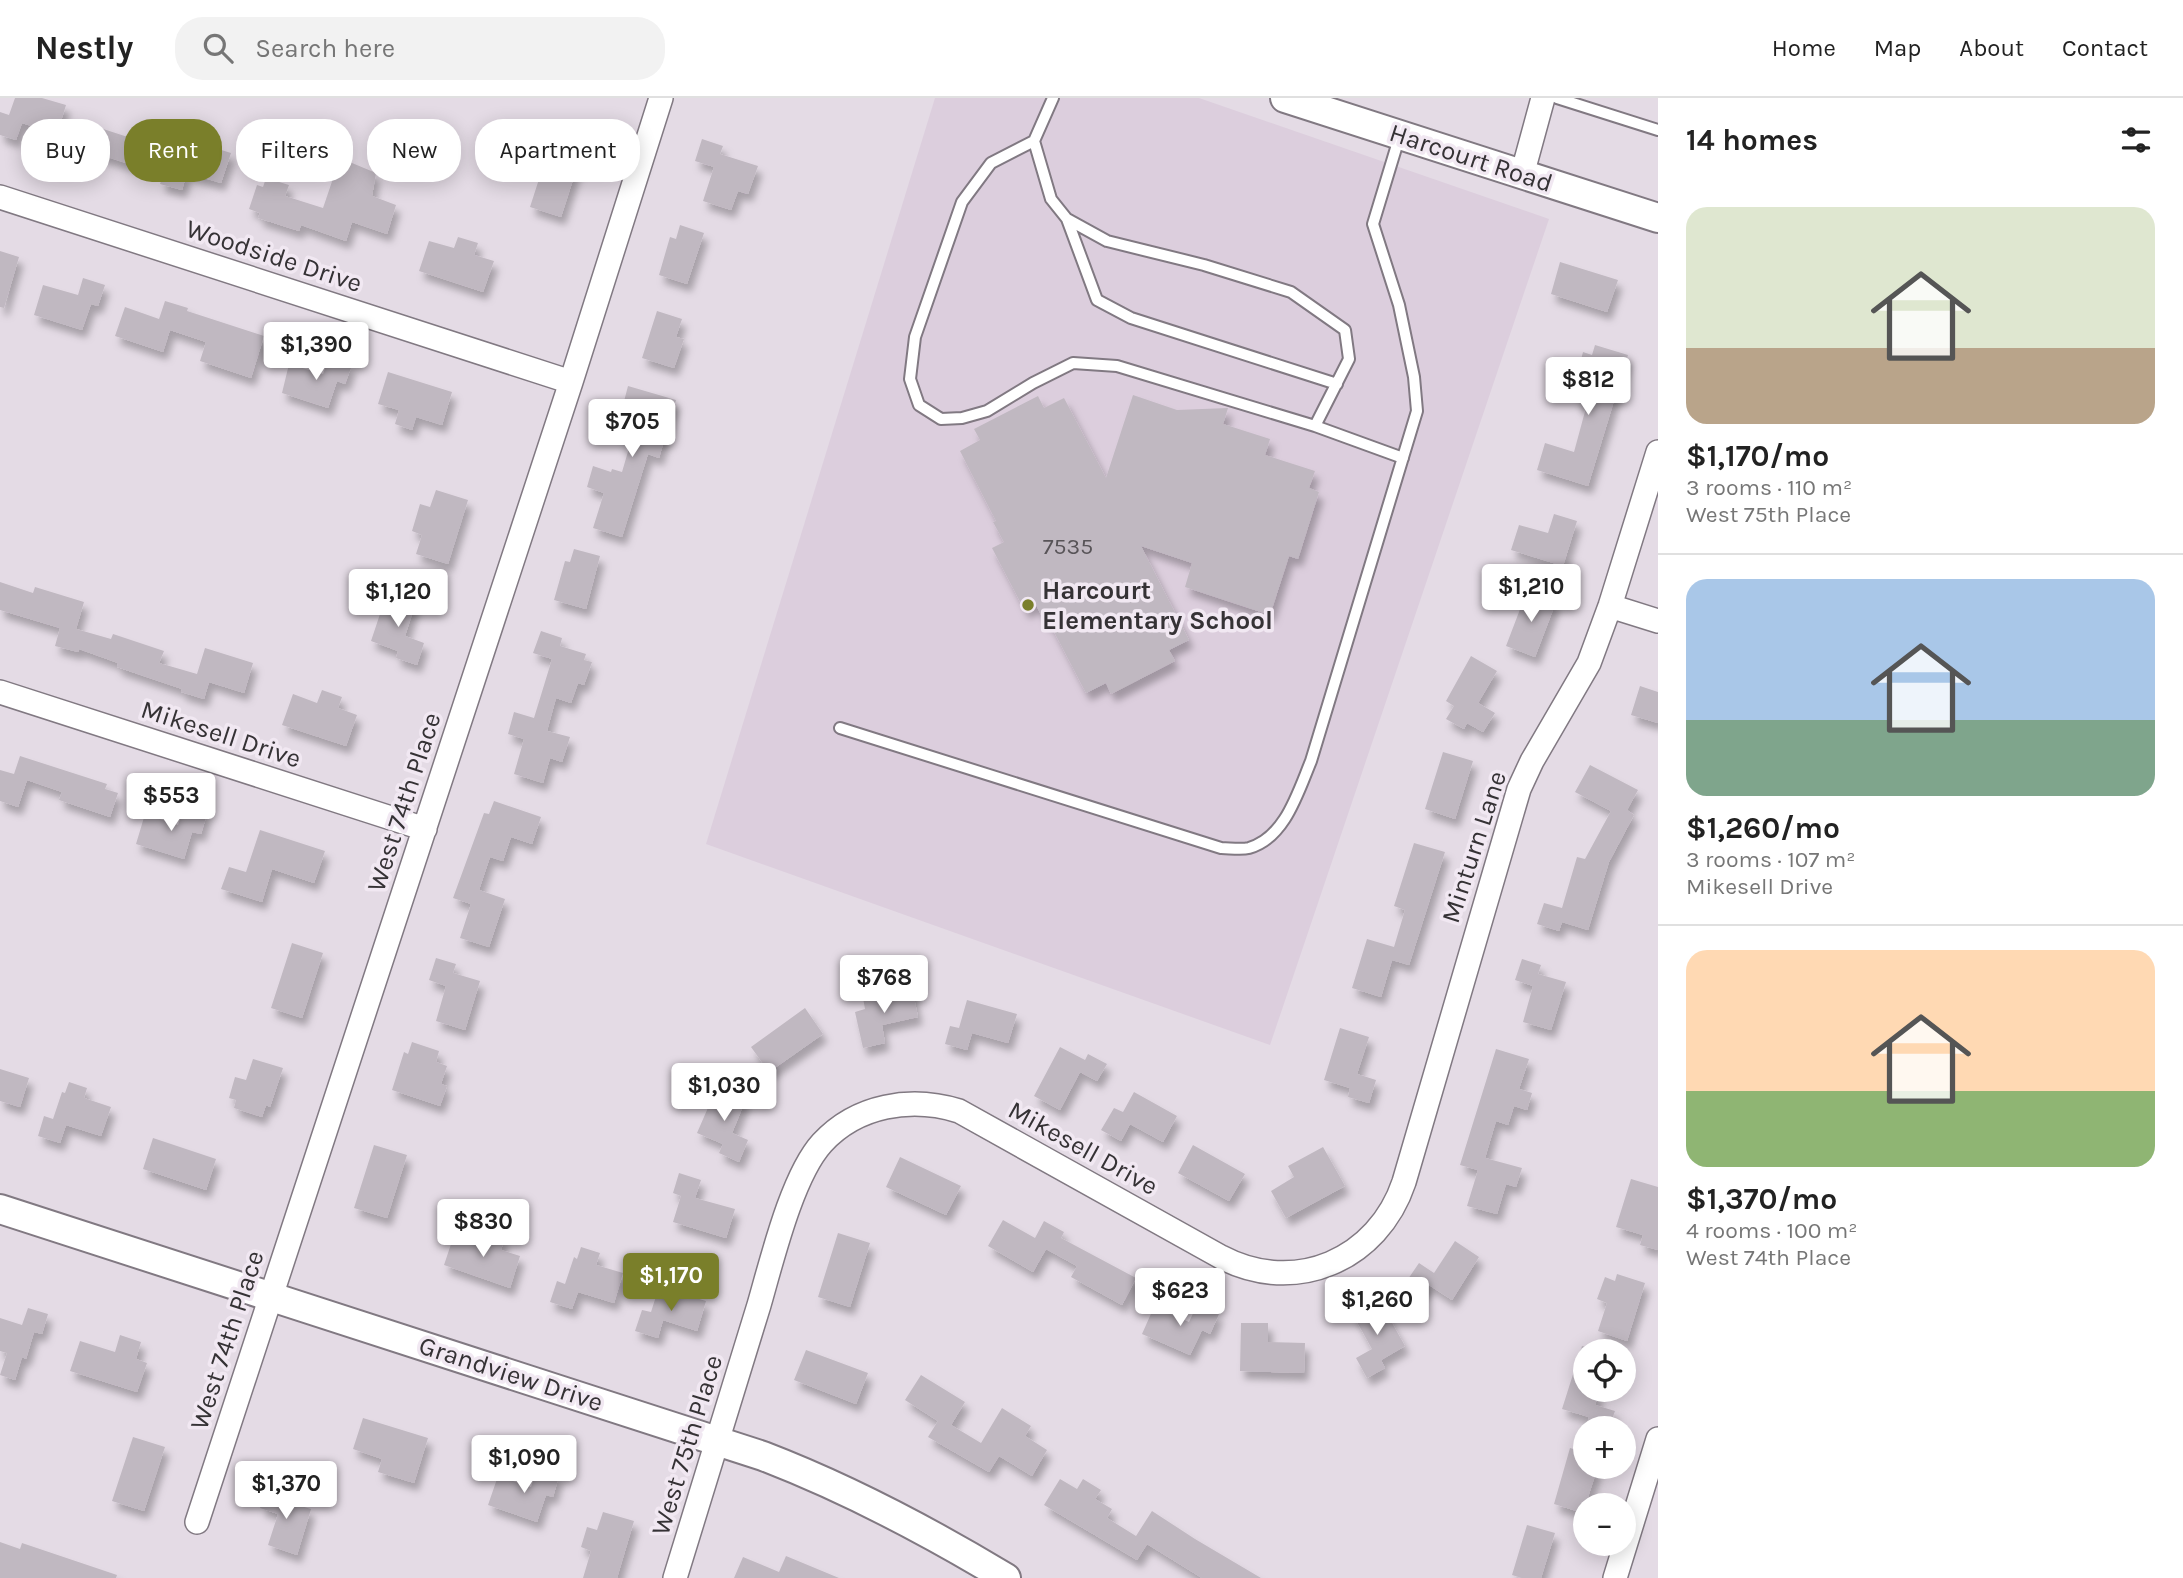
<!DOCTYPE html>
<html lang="en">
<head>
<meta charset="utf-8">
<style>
  :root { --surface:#fff; --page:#f2f2f2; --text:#222; --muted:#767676; --line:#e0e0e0; --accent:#7a7f2a }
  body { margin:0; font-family:Karla,sans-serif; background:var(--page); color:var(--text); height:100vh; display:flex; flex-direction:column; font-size:26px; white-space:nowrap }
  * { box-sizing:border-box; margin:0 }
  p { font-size:23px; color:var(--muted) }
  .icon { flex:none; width:38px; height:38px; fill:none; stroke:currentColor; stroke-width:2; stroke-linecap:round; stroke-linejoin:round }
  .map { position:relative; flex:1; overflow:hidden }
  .details { display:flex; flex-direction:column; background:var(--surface); width:525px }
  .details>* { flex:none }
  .guide { position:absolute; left:21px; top:21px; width:665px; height:63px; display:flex; gap:14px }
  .controls { position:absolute; left:1573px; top:1241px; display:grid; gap:14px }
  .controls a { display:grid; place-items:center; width:63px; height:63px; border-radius:50%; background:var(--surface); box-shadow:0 4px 18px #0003; font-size:35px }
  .price { position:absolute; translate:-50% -60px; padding:0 16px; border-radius:7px; background:#fff; color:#222; font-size:23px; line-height:46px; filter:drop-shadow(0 2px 4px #0008) }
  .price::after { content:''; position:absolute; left:50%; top:42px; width:21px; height:16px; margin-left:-10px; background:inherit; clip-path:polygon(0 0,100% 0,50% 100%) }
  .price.on { background:var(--accent); color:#fff }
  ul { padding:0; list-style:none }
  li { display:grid; align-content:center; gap:14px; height:371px; padding:0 28px }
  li+li { border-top:2px solid var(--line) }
  li span { display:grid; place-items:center; height:217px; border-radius:21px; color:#555 }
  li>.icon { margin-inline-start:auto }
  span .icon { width:126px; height:126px; fill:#fffc; stroke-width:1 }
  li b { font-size:30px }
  h2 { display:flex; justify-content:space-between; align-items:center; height:84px; padding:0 28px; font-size:30px }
  .tag { padding:0 24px; border-radius:28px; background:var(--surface); box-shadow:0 4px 18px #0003; font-size:24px; line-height:63px }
  .tag.on { background:var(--accent); color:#fff }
  header { display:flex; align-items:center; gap:42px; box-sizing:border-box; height:98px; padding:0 35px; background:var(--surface); border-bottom:2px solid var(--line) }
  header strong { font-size:33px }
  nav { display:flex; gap:38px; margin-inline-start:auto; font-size:24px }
  .search { width:490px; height:63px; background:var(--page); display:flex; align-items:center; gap:18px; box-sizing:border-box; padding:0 24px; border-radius:28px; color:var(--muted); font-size:26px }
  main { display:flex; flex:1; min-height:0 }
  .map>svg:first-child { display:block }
</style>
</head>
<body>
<header>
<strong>Nestly</strong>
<div class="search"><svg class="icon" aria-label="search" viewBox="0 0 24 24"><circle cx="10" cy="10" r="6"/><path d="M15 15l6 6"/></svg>Search here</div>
<nav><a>Home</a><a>Map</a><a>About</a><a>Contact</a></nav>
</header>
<main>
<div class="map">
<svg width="1658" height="1480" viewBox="0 0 1658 1480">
  <defs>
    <filter id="shadow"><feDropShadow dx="4.5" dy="8" stdDeviation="3.5" flood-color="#0004"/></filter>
  </defs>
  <rect width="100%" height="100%" fill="#e4dbe5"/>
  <!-- built -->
  <path fill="#dccedd" d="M935,0H1199L1549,121L1270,947L706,746Z"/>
  <!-- building -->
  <path fill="#c0b8c1" filter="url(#shadow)" d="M15,0H42L66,7L57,36L22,25L16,42L0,37V14L9,17Z
    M94,28L140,43L132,67L86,52Z
    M183,40L231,55L221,85L187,75L182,92L160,86L167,66L174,68Z
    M702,41L723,48L720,56L758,68L748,96L738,93L731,112L703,103L714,69L695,63Z
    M551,44L582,54L561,119L530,109Z
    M340,60L376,75L372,98L396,107L387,136L352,124L346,143L301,127L299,133L258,120L260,115L249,111L257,87L263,89L266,80L289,87L285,98L323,110Z
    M680,127L704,135L687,186L659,177L670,139L676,141Z
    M458,139L478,145L474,157L494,163L483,194L419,173L429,143L454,150Z
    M0,153L19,159L4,210L0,209Z
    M1560,164L1618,182L1607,214L1551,196Z
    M83,180L105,187L98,208L91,206L82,232L34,217L43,187L78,197Z
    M165,203L188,210L187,213L264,238L251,280L200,263L206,244L170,232L163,254L115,238L125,209L159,221Z
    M657,213L682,221L676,239L684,241L674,270L642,260Z
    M1595,247L1628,257L1588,388L1537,372L1545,345L1574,354L1587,306L1578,303L1586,276L1578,273L1583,254L1592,257Z
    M329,260L352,267L345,286L337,283L328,310L282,295L289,266L323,276Z
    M388,274L452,294L442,327L416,319L412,332L395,326L399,312L378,306Z
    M628,288L676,302L659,360L648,356L622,439L593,430L604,395L587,389L593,368L611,374L612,371L622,374L639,316L622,311Z
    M1133,297L1177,312L1228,310L1223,326L1270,341L1265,357L1315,373L1309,390L1319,394L1298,461L1289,458L1270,517L1185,489L1192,465L1141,448L1189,542L1169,552L1175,563L1111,596L1106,585L1086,595L1049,524L1046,526L1036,507L1025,513L992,450L1004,444L993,424L996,423L960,353L980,342L974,331L1038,298L1044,310L1064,300L1106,380Z
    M436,392L468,402L448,466L416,456L422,437L412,433L420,406L430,409Z
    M1554,416L1577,423L1563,468L1511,452L1519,427L1548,435Z
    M574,451L600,458L586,511L554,502L565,463L570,464Z
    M0,484L33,495L35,489L84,504L76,531L111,541L113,536L164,553L159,565L197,576L205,550L253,565L244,595L209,584L204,601L181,594L182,591L117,569L118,565L79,551L78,554L55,548L60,530L0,512Z
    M1527,493L1556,504L1535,559L1506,548Z
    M387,495L416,504L405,538L424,545L417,567L396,560L398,553L371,543Z
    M541,533L562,540L560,548L586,556L584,562L592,564L584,587L578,585L571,605L556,600L547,633L570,639L562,664L550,660L543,685L514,676L524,641L508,636L514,614L534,620L552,561L533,555Z
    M1471,558L1497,573L1478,605L1495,615L1483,634L1467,625L1464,631L1446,621L1454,608L1446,603Z
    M1640,588L1658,594V625L1631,617Z
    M322,592L342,599L338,610L357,617L346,648L282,627L293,596L317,605Z
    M1443,654L1473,663L1455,721L1425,711Z
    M20,658L107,686L105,691L118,695L110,719L59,702L62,694L27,682L18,709L0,703V672L14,676Z
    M1590,667L1638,692L1627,712L1634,717L1609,764L1588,832L1562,824L1559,833L1537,826L1544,805L1562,810L1577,759L1585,761L1611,713L1575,694Z
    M494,703L541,719L532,746L511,739L503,763L490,759L479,792L505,801L489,849L460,840L471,806L453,800L484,715L489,716Z
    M184,709L207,716L201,736L192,734L184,761L136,746L145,716L178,727Z
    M260,732L325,753L314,785L272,771L262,804L221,791L229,769L246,774Z
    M1414,745L1445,754L1409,867L1392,862L1381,899L1352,890L1367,841L1394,849L1405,812L1394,808Z
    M292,845L323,855L302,920L271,910Z
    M436,860L456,866L453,875L480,883L465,932L436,923L446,888L429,882Z
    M1522,861L1541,867L1538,876L1566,884L1551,932L1523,924L1533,888L1515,882Z
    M912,890L918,919L882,927L885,945L863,950L855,914L865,911L863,900Z
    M967,902L1017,916L1008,945L972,935L967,952L945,946L950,928L959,930Z
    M805,910L823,936L769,974L751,949Z
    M1340,930L1369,939L1357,976L1376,982L1369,1005L1348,999L1350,990L1324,982Z
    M412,944L439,953L436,964L447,968L441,986L447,988L440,1008L392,992L404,954L408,956Z
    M1060,949L1085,962L1088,956L1107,966L1097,983L1080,974L1060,1012L1034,998Z
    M1496,951L1529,961L1519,991L1532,995L1527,1012L1514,1008L1508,1027L1496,1023L1485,1060L1522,1070L1516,1089L1506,1086L1497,1116L1467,1108L1478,1072L1460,1067Z
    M253,961L283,970L270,1009L266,1007L262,1019L234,1010L236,1002L229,1000L235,979L246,982Z
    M0,971L29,980L20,1009L0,1003Z
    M69,984L87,990L84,1000L111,1009L101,1038L66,1027L60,1045L38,1038L44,1018L53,1021L62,994L65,995Z
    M717,989L746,1001L732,1035L748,1042L739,1064L719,1055L723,1046L697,1035Z
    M1134,994L1177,1018L1163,1044L1130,1026L1121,1043L1101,1032L1114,1010L1123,1014Z
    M153,1040L216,1061L206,1092L143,1071Z
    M374,1047L407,1057L387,1120L354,1110Z
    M1193,1047L1245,1076L1229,1103L1178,1075Z
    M1323,1049L1345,1088L1286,1120L1271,1093L1294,1079L1288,1068Z
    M900,1059L961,1088L946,1117L886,1089Z
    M679,1075L701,1082L695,1100L735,1111L726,1140L673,1124L681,1098L673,1095Z
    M1631,1081L1658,1089V1152L1640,1147L1643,1137L1616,1129Z
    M1003,1122L1035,1140L1044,1123L1064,1134L1061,1140L1136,1180L1122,1207L1071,1179L1077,1168L1046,1151L1033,1174L988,1148Z
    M483,1133L505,1140L501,1152L520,1158L510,1190L444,1167L454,1137L479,1146Z
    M838,1135L870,1145L850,1209L818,1199Z
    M1455,1143L1479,1159L1452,1202L1429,1187L1423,1195L1406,1184L1419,1165L1434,1175Z
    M581,1149L600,1155L596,1167L623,1175L614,1205L578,1194L572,1211L550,1204L557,1183L565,1186L574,1159L577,1161Z
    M1617,1176L1645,1185L1627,1243L1598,1233L1607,1205L1597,1201L1605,1179L1615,1183Z
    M659,1189L706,1203L697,1233L663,1222L658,1240L635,1233L642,1212L651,1214Z
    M1378,1200L1405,1248L1381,1262L1385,1270L1367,1280L1356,1260L1372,1251L1352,1215Z
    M1197,1207L1219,1216L1210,1236L1202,1232L1190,1257L1142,1236L1154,1209L1189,1224Z
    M28,1210L48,1216L42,1236L34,1234L26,1261L22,1259L15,1282L0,1277L7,1255L0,1253V1220L22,1227Z
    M1241,1225H1268V1244L1305,1245L1304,1275L1240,1273Z
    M120,1237L141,1244L136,1261L147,1265L137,1294L70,1273L80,1243L115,1254Z
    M1582,1248L1586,1249V1292H1600L1595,1307L1615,1313L1609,1330H1586L1589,1319L1562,1311Z
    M806,1252L868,1275L856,1306L794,1282Z
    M921,1277L965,1304L951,1327L981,1345L1002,1310L1031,1328L1025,1338L1047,1352L1032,1378L999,1358L989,1374L928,1339L938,1323L905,1302Z
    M363,1320L428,1340L414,1385L378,1374L382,1361L353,1351Z
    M133,1339L165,1349L144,1413L112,1403Z
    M1570,1350L1586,1355V1368H1598L1583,1415L1554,1406Z
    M537,1371L559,1378L553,1399L546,1397L537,1424L488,1407L498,1378L531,1389Z
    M1060,1381L1077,1391L1083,1381L1101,1392L1095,1401L1112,1411L1107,1420L1136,1438L1152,1413L1195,1441L1261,1480H1202L1147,1446L1137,1462L1044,1407Z
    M268,1388L287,1394L284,1403L311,1411L297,1457L268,1447L278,1416L260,1410Z
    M603,1414L634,1423L617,1480H583L591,1453L581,1449L587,1429L597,1432Z
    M1527,1427L1555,1435L1541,1480H1522L1512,1477Z
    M0,1444L20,1451L22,1445L117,1477L116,1480H0Z
    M786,1458L839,1480H734L743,1459L779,1474Z"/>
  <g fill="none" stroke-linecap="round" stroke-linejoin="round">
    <defs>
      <path id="service" d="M1053,0L1034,43L1051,101L1067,121L1107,143L1204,167L1291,194L1345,232L1349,261L1315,328L1403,360
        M1557,0L1658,32
        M1034,43L991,65L962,104L915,239L910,281L919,307L941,321L962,320L987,313L1033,285L1073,265L1117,268L1315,328
        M1067,121L1097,202L1131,220L1337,286
        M840,630L1221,750C1229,750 1241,752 1249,750C1285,740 1298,694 1311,663L1417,313L1414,279L1399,207L1373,126L1400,37"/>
      <path id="minor" d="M1522,77L1543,0
        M0,99L571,284
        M1610,508L1658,523
        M0,594L425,731
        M197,1424L571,284L661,0
        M675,1480C703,1389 731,1298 759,1207C772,1162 792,1078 822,1045C857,1007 911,998 959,1013L1221,1159C1295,1198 1378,1162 1404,1084L1519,691L1532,663L1589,565L1610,508L1658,354
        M1615,1480L1658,1341"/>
      <path id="tertiary" d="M1285,0L1658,120
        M0,1111L763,1358C849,1391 928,1433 1006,1480"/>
    </defs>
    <!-- service casing -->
    <use href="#service" stroke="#817982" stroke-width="14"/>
    <!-- minor casing -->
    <use href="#minor" stroke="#817982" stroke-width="26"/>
    <!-- tertiary casing -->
    <use href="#tertiary" stroke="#817982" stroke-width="32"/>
    <!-- service -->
    <use href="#service" stroke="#fff" stroke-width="10"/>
    <!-- minor -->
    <use href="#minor" stroke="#fff" stroke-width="23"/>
    <!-- tertiary -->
    <use href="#tertiary" stroke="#fff" stroke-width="28"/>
  </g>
  <!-- markers -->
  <circle fill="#7a7f2a" stroke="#f1e8f2" stroke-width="2.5" cx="1028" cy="507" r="7"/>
  <g text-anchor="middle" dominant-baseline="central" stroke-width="7" stroke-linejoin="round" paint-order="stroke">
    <!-- number labels -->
    <g font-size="23" fill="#585458">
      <text x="1068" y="448">7535</text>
    </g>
    <!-- street labels -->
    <g font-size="26" fill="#353235" stroke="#f1e8f2">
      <text transform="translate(1471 60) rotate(18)">Harcourt Road</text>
      <text transform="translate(274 158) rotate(18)">Woodside Drive</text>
      <text transform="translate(221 636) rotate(18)">Mikesell Drive</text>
      <text transform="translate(404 704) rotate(-72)">West 74th Place</text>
      <text transform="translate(1474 749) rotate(-72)">Minturn Lane</text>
      <text transform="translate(1083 1050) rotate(29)">Mikesell Drive</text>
      <text transform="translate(227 1242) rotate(-72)">West 74th Place</text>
      <text transform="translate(511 1276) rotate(18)">Grandview Drive</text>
      <text transform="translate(687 1347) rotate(-73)">West 75th Place</text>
    </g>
    <!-- poi labels -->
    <g font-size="26" font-weight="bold" fill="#353235" stroke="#f1e8f2" text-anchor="start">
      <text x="1042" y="492">Harcourt<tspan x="1042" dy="30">Elementary School</tspan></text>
    </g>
  </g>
</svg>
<div class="controls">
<a><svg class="icon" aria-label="locate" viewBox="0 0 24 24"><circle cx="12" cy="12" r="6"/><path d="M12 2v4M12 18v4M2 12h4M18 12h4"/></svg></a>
<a>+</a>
<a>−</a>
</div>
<b class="price" style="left:316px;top:284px">$1,390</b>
<b class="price" style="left:1588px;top:319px">$812</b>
<b class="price" style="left:632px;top:361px">$705</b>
<b class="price" style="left:1531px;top:526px">$1,210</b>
<b class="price" style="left:398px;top:531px">$1,120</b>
<b class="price" style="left:171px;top:735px">$553</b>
<b class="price" style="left:884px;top:917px">$768</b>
<b class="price" style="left:724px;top:1025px">$1,030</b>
<b class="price" style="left:483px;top:1161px">$830</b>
<b class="price on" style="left:671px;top:1215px">$1,170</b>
<b class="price" style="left:1180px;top:1230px">$623</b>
<b class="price" style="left:1377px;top:1239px">$1,260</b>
<b class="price" style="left:524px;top:1397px">$1,090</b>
<b class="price" style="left:286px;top:1423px">$1,370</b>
<div class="guide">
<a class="tag">Buy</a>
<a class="tag on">Rent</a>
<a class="tag">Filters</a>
<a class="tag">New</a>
<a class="tag">Apartment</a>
</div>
</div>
<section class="details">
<h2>14 homes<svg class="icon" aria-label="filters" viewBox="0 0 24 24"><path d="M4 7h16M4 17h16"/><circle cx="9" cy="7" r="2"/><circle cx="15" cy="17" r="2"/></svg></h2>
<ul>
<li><span style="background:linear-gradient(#dfe7d0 65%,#b9a48a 0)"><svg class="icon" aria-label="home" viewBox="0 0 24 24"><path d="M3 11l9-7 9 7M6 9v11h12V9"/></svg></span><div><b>$1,170/mo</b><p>3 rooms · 110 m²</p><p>West 75th Place</p></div></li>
<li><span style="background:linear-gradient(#a9c7e8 65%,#7fa58c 0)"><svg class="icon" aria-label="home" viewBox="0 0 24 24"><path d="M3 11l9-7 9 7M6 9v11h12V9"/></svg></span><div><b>$1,260/mo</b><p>3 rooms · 107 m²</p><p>Mikesell Drive</p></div></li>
<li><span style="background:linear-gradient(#ffd9b3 65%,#8fb573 0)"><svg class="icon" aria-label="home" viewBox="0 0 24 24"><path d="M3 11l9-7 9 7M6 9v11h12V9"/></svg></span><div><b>$1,370/mo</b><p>4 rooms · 100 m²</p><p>West 74th Place</p></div></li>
</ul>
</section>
</main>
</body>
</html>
